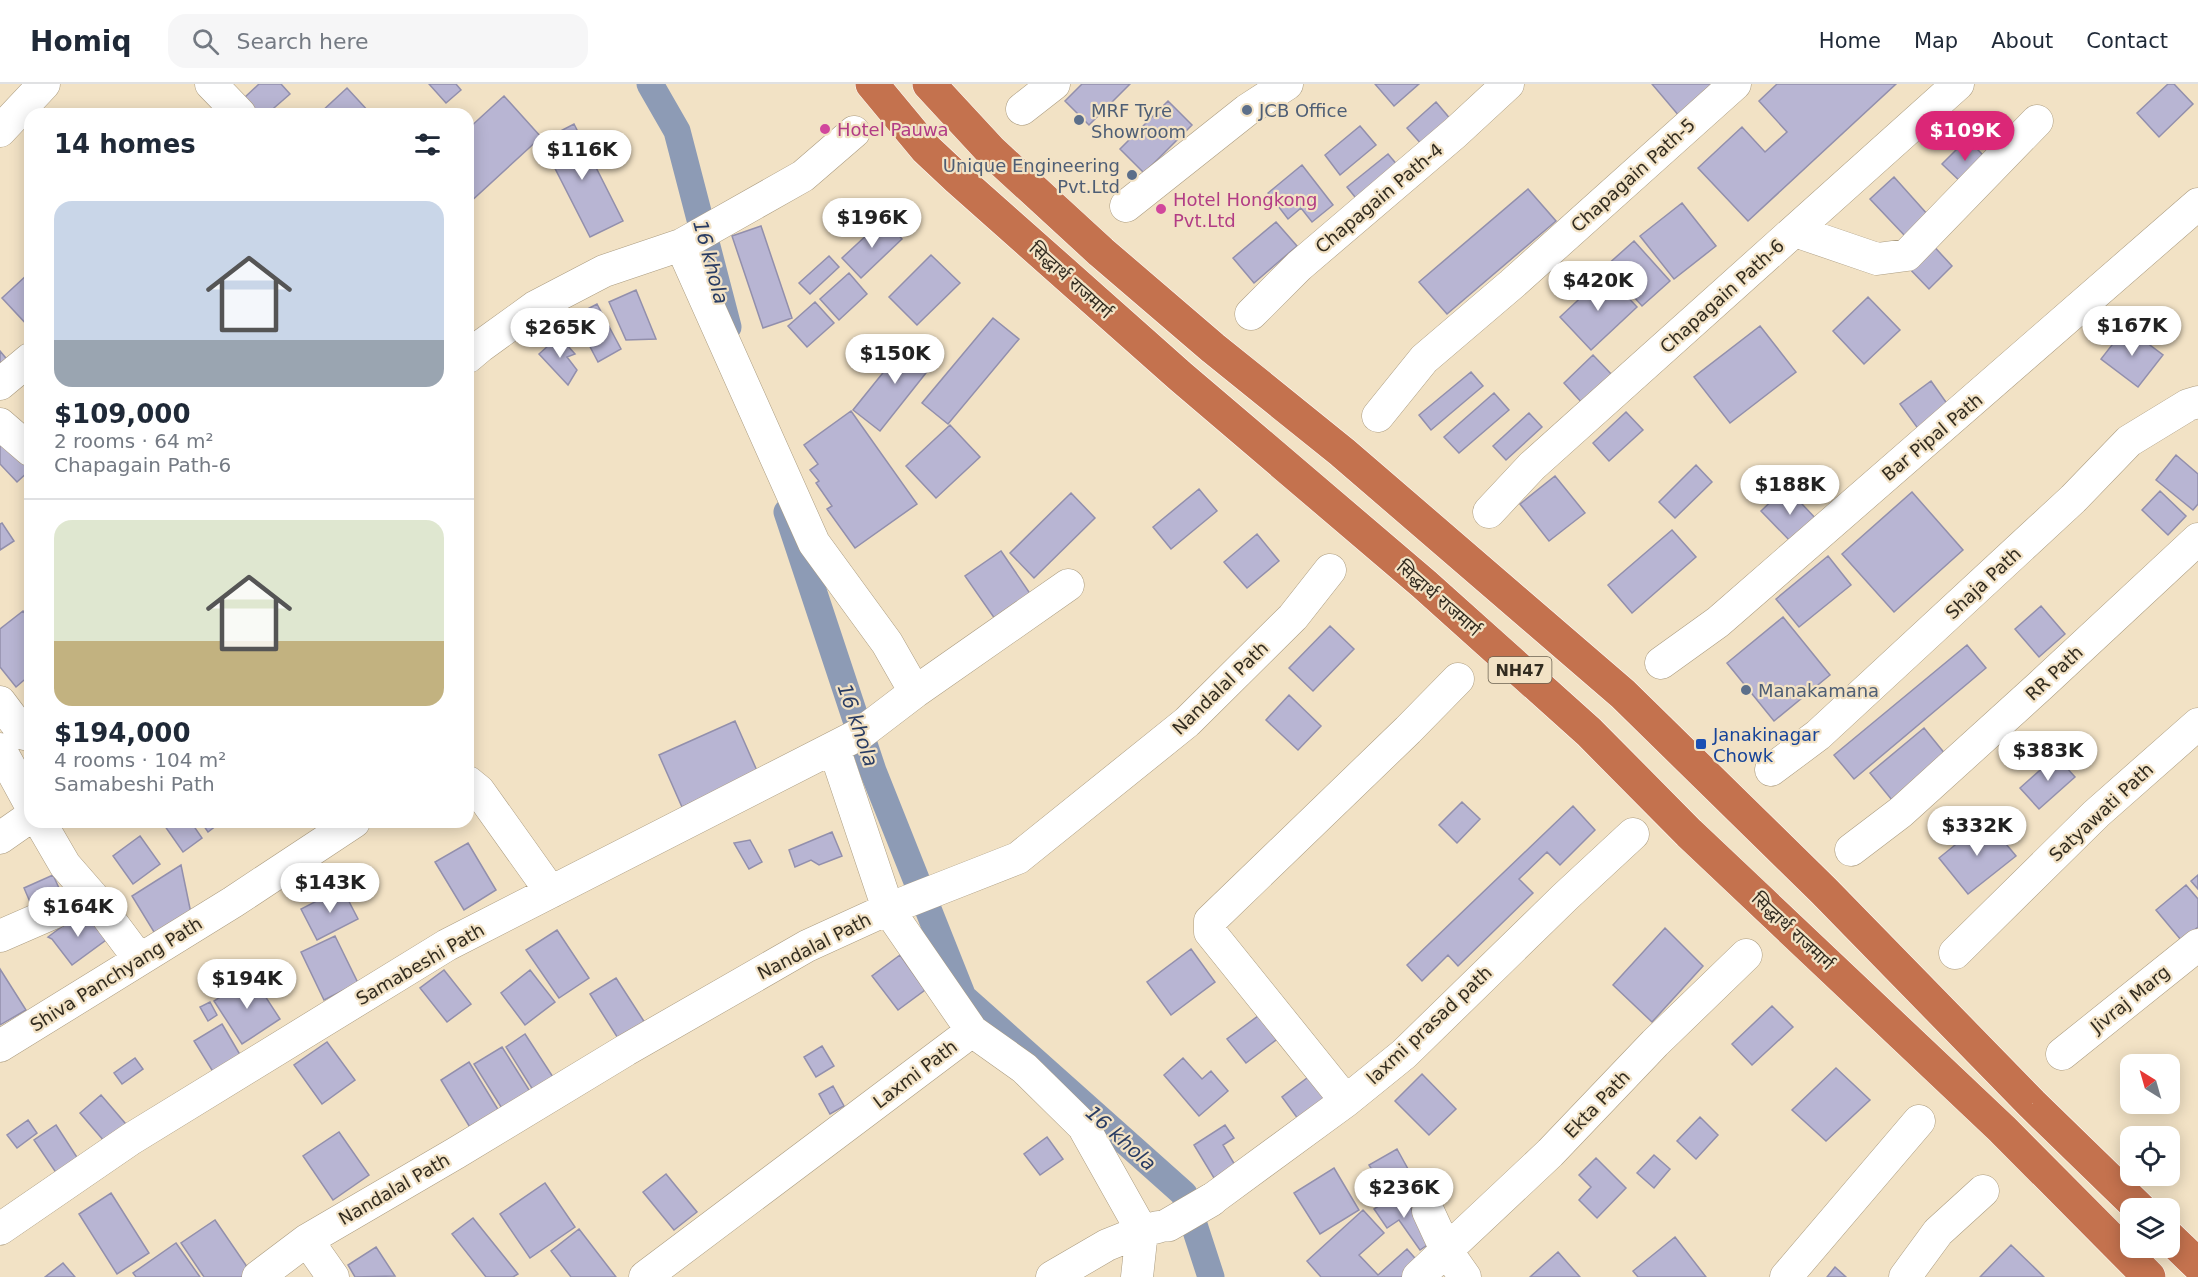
<!DOCTYPE html>
<html lang="en">
<head>
<meta charset="utf-8">
<style>
  :root { --surface:#fff; --page:#f6f6f7; --text:#1f2937; --muted:#747a83; --line:#e0e1e3; --accent:#db2777 }
  body { margin:0; font-family:"DejaVu Sans","Noto Sans Devanagari",sans-serif; background:var(--page); color:var(--text); height:100vh; display:flex; flex-direction:column; font-size:22px; white-space:nowrap }
  * { box-sizing:border-box; margin:0 }
  p { font-size:20px; color:var(--muted) }
  .icon { flex:none; width:33px; height:33px; fill:none; stroke:currentColor; stroke-width:2; stroke-linecap:round; stroke-linejoin:round }
  .map { position:relative; flex:1; overflow:hidden }
  .sheet { position:absolute; left:24px; top:24px; width:450px; height:720px; display:flex; flex-direction:column; background:var(--surface); border-radius:18px; box-shadow:0 3px 15px #0003 }
  .sheet>* { flex:none }
  .needle { width:39px; rotate:323deg }
  .controls { position:absolute; left:2120px; top:970px; display:grid; gap:12px }
  .controls a { display:grid; place-items:center; width:60px; height:60px; border-radius:12px; background:var(--surface); box-shadow:0 3px 15px #0003; font-size:30px }
  .price { position:absolute; translate:-50% -51px; padding:0 14px; border-radius:21px; background:#fff; color:#222; font-size:20px; line-height:39px; filter:drop-shadow(0 2px 3px #0008) }
  .price::after { content:''; position:absolute; left:50%; top:36px; width:18px; height:14px; margin-left:-9px; background:inherit; clip-path:polygon(0 0,100% 0,50% 100%) }
  .price.selected { background:var(--accent); color:#fff }
  ul { padding:0; list-style:none }
  li { display:grid; align-content:center; gap:12px; height:318px; padding:0 30px }
  li+li { border-top:2px solid var(--line) }
  li span { display:grid; place-items:center; height:186px; border-radius:18px; color:#555 }
  li>.icon { margin-inline-start:auto }
  span .icon { width:108px; height:108px; fill:#fffc; stroke-width:1 }
  li b { font-size:26px }
  h2 { display:flex; justify-content:space-between; align-items:center; height:72px; padding:0 30px; font-size:26px }
  header { display:flex; align-items:center; gap:36px; box-sizing:border-box; height:84px; padding:0 30px; background:var(--surface); border-bottom:2px solid var(--line) }
  header strong { font-size:28px }
  nav { display:flex; gap:33px; margin-inline-start:auto; font-size:21px }
  .search { width:420px; height:54px; background:var(--page); display:flex; align-items:center; gap:15px; box-sizing:border-box; padding:0 21px; border-radius:18px; color:var(--muted); font-size:22px }
  .map>svg:first-child { display:block }
</style>
</head>
<body>
<header>
<strong>Homiq</strong>
<div class="search"><svg class="icon" aria-label="search" viewBox="0 0 24 24"><circle cx="10" cy="10" r="6"/><path d="M15 15l6 6"/></svg>Search here</div>
<nav><a>Home</a><a>Map</a><a>About</a><a>Contact</a></nav>
</header>
<div class="map">
<svg width="2198" height="1193" viewBox="0 0 2198 1193">
  <rect width="100%" height="100%" fill="#f2e2c5"/>
  <g fill="none" stroke-linecap="round" stroke-linejoin="round">
    <!-- canal -->
    <path stroke="#8d9bb5" stroke-width="27" d="M650,0L677,47L728,243
      M787,428L873,687L963,913L1184,1110L1211,1193"/>
  </g>
  <!-- building -->
  <path fill="#b8b5d3" stroke="#928fac" stroke-width="1.5" d="M259,0H281L290,10L267,30H258L244,14Z
    M429,0H456L461,6L446,19Z
    M1082,0H1130L1089,41L1065,17Z
    M1375,0H1419L1394,22Z
    M1652,0H1721L1680,33Z
    M1777,0H1896L1748,137L1698,84L1742,43L1765,68L1787,48L1759,17Z
    M2168,0H2174L2193,20L2159,53L2137,29Z
    M347,4L370,29L319,30Z
    M504,12L541,53L468,120V45Z
    M1168,17L1192,41L1144,89L1120,65Z
    M1436,18L1452,37L1423,62L1407,44Z
    M574,40L623,137L590,153L541,57Z
    M1360,42L1376,61L1340,91L1325,71Z
    M1967,55L1988,76L1964,101L1942,80Z
    M1388,70L1404,89L1363,123L1347,103Z
    M1302,81L1333,121L1312,138L1301,124L1288,135L1268,109Z
    M1894,93L1928,131L1905,152L1870,115Z
    M1528,105L1556,137L1447,230L1419,198Z
    M1682,119L1716,162L1674,195L1640,152Z
    M884,135L902,155L861,194L842,174Z
    M1276,138L1297,162L1254,199L1233,174Z
    M761,142L792,234L763,244L732,152Z
    M1634,157L1670,197L1642,222L1606,182Z
    M1929,157L1952,182L1929,205L1905,180Z
    M931,171L960,199L917,241L889,213Z
    M829,172L839,183L810,210L799,199Z
    M849,189L867,210L839,236L820,215Z
    M28,190L30,192V244L2,214Z
    M1606,190L1637,223L1591,266L1560,233Z
    M636,206L656,255L626,256L609,218Z
    M1868,213L1900,246L1864,280L1833,247Z
    M815,218L834,239L807,263L788,242Z
    M597,220L621,265L598,278L574,232Z
    M993,234L1019,255L948,340L922,319Z
    M1760,242L1796,288L1730,339L1694,293Z
    M2126,243L2163,271L2138,303L2101,275Z
    M559,252L575,270L567,273L577,286L568,301L539,270Z
    M911,254L937,275L880,347L853,326Z
    M0,267L10,279L0,287Z
    M1593,271L1613,292L1583,320L1564,299Z
    M1471,288L1483,302L1431,346L1419,331Z
    M1931,297L1953,328L1922,350L1900,320Z
    M1494,309L1509,326L1459,369L1444,353Z
    M851,327L917,420L855,464L827,425L832,422L816,399L819,397L810,386L818,380L804,361Z
    M1626,328L1643,346L1609,377L1593,359Z
    M1529,329L1542,343L1506,376L1493,362Z
    M950,341L980,373L936,414L906,382Z
    M4,355L30,382V386L17,398L0,380V358Z
    M2176,371L2198,390V420L2193,426L2156,396Z
    M1696,381L1712,398L1675,434L1659,418Z
    M1555,392L1585,429L1549,457L1520,420Z
    M1786,403L1818,437L1794,461L1761,427Z
    M1199,405L1217,427L1171,465L1153,443Z
    M2160,407L2186,432L2168,451L2142,426Z
    M1912,408L1963,466L1894,528L1842,470Z
    M1071,409L1095,434L1034,494L1010,469Z
    M2,439L14,457L0,466V440Z
    M1672,446L1696,473L1632,529L1608,501Z
    M1257,450L1279,477L1247,504L1224,478Z
    M1001,467L1031,511L995,535L965,492Z
    M1828,472L1851,501L1799,543L1776,515Z
    M2041,522L2065,550L2039,573L2015,545Z
    M23,527L30,536V591L16,603L0,583V545Z
    M1783,533L1830,591L1774,637L1727,579Z
    M1330,542L1354,565L1313,607L1289,584Z
    M1967,561L1986,584L1854,695L1834,671Z
    M1289,611L1321,642L1298,666L1266,636Z
    M735,637L758,689L682,723L659,671Z
    M1924,644L1950,676L1896,721L1870,689Z
    M2056,672L2075,693L2039,725L2020,704Z
    M1462,718L1480,735L1457,759L1439,741Z
    M1573,722L1595,746L1560,781L1547,768L1519,795L1533,809L1458,882L1448,871L1422,897L1407,881Z
    M1986,736L2016,772L1968,810L1939,774Z
    M162,738H191L202,754L183,768Z
    M201,738H221L208,748Z
    M832,748L842,772L819,781L811,776L795,783L789,766Z
    M140,752L160,780L133,800L113,772Z
    M750,756L762,778L749,785L734,759Z
    M468,759L496,806L464,826L435,778Z
    M181,781L193,839L154,848L132,812Z
    M53,791L66,819L36,832L24,804Z
    M2198,791V805L2191,797Z
    M2186,801L2198,815V843L2181,856L2156,826Z
    M342,804L358,835L317,856L301,825Z
    M84,826L106,856L72,881L52,855L48,853Z
    M1665,844L1703,882L1652,938L1613,901Z
    M557,846L589,894L559,914L526,866Z
    M335,852L358,899L324,916L301,868Z
    M1191,865L1215,898L1171,931L1147,898Z
    M900,871L925,906L898,926L872,892Z
    M0,885L26,926L0,941Z
    M444,886L471,920L447,938L420,904Z
    M530,886L555,918L525,941L501,909Z
    M252,892L280,935L242,960L214,917Z
    M616,894L647,942L621,959L590,910Z
    M210,918L217,931L208,937L200,923Z
    M1772,922L1793,943L1752,981L1732,960Z
    M1262,929L1280,953L1246,979L1227,955Z
    M222,940L242,974L215,991L194,957Z
    M525,950L553,993L533,1006L506,963Z
    M327,958L355,996L322,1020L294,981Z
    M822,962L834,982L816,993L804,973Z
    M502,963L531,1009L503,1026L474,980Z
    M135,974L143,985L122,1000L114,989Z
    M1183,974L1202,995L1211,987L1228,1007L1199,1032L1164,991Z
    M469,978L499,1027L471,1045L441,996Z
    M1836,984L1870,1016L1826,1057L1792,1026Z
    M1422,990L1456,1025L1429,1051L1395,1017Z
    M1311,991L1330,1017L1301,1039L1282,1013Z
    M833,1002L844,1022L830,1030L819,1010Z
    M101,1011L131,1046L110,1064L80,1029Z
    M1700,1033L1718,1051L1696,1075L1677,1057Z
    M28,1036L37,1049L17,1064L7,1051Z
    M56,1041L82,1081L61,1096L34,1056Z
    M1225,1041L1234,1054L1223,1061L1235,1081L1214,1094L1194,1061Z
    M339,1048L369,1091L333,1116L303,1072Z
    M1047,1053L1063,1075L1040,1091L1024,1070Z
    M1397,1065L1408,1085L1381,1101L1369,1081Z
    M1654,1071L1670,1085L1654,1104L1637,1089Z
    M1596,1074L1626,1104L1597,1134L1579,1116L1591,1103L1579,1091Z
    M1334,1084L1359,1126L1320,1150L1294,1109Z
    M666,1090L697,1128L674,1146L643,1108Z
    M545,1099L575,1143L530,1174L500,1130Z
    M1400,1108L1433,1157L1420,1166L1399,1136L1387,1144L1374,1125Z
    M111,1109L149,1169L117,1190L79,1130Z
    M1363,1126L1384,1149L1359,1171L1378,1191L1407,1165L1421,1181L1407,1193H1321L1307,1177Z
    M473,1134L518,1190L513,1193H486L452,1150Z
    M215,1136L252,1190L248,1193H204L181,1159Z
    M579,1145L616,1193H571L551,1167Z
    M1675,1153L1706,1193H1638L1633,1187Z
    M176,1159L200,1193H136L133,1189Z
    M2011,1161L2044,1193H1980Z
    M376,1163L395,1192L355,1193L348,1181Z
    M1558,1168L1580,1193H1530Z
    M63,1179L75,1193H45Z
    M1835,1183L1846,1193H1827Z"/>
  <g fill="none" stroke-linecap="round" stroke-linejoin="round">
    <defs>
      <path id="street" d="M211,0L240,30
        M1022,25L1054,0
        M0,47L44,0
        M1126,122L1247,26L1287,0
        M1795,147L1877,175L1907,171L2037,37
        M681,161L814,459L887,559L915,608
        M1251,230L1299,182L1455,49L1508,0
        M468,273L481,262L535,223L604,187L681,161L803,92L854,48
        M0,300L30,275
        M1378,332L1424,275L1512,200L1735,0
        M0,340L30,366
        M1489,428L1532,382L1958,0
        M1661,579L1718,538L2198,120
        M0,618L24,650
        M834,664L888,825L972,947
        M0,665L30,720
        M1771,686L1818,651L2073,415L2129,357L2188,321L2198,318
        M468,698L479,707L551,808
        M40,738L65,781L92,812L139,875
        M0,754L30,733
        M1851,766L1901,728L2041,601L2198,455
        M0,852L92,812
        M1955,869L2096,730L2198,640
        M0,962L233,818L354,738
        M2062,970L2198,861
        M1346,1017L1210,848V837L1408,646L1458,595
        M1211,1116L1346,1017L1404,970L1565,813L1633,750
        M1428,1127L1446,1166L1465,1193
        M0,1145L131,1055L447,861L860,650L915,608L1068,501
        M307,1156L333,1193
        M258,1193L307,1156L456,1069L626,966L807,862L888,825L1018,774L1187,638L1293,533L1330,486
        M645,1193L972,947L1024,984L1083,1042L1142,1147L1107,1161L1052,1193
        M1137,1193L1142,1147L1158,1143
        M1418,1193L1550,1069L1655,959L1746,871
        M1786,1193L1919,1037
        M1905,1193L1938,1148L1983,1107"/>
      <path id="secondary" d="M1168,1141L1211,1116"/>
      <path id="highway" d="M872,0L926,65L958,95L1180,292L1424,500L1589,648L1689,749L2002,1045L2149,1193
        M929,0L991,67L1101,168L1213,264L1342,368L1623,610L1824,807L2032,1020L2140,1125
        M2169,1153L2198,1181"/>
    </defs>
    <!-- street casing -->
    <use href="#street" stroke="#ab9c80" stroke-width="33"/>
    <!-- secondary casing -->
    <use href="#secondary" stroke="#ab9c80" stroke-width="34"/>
    <!-- highway casing -->
    <use href="#highway" stroke="#fff" stroke-width="34"/>
    <!-- street -->
    <use href="#street" stroke="#fff" stroke-width="32"/>
    <!-- secondary -->
    <use href="#secondary" stroke="#fff" stroke-width="33"/>
    <!-- highway -->
    <use href="#highway" stroke="#c4724e" stroke-width="33"/>
  </g>
  <!-- markers -->
  <g fill="#5c6f8a" stroke="#f2e2c5" stroke-width="2">
    <circle cx="1247" cy="26" r="6"/>
    <circle cx="1079" cy="36" r="6"/>
    <circle cx="1132" cy="91" r="6"/>
    <circle cx="1746" cy="606" r="6"/>
  </g>
  <g fill="#d1479c" stroke="#f2e2c5" stroke-width="2">
    <circle cx="825" cy="45" r="6"/>
    <circle cx="1161" cy="125" r="6"/>
  </g>
  <rect fill="#1a4fb4" stroke="#f2e2c5" stroke-width="2" x="1695" y="654" width="12" height="12" rx="3"/>
  <g text-anchor="middle" dominant-baseline="central" stroke-width="4.5" stroke-linejoin="round" paint-order="stroke">
    <!-- shield labels -->
    <rect fill="#f2e2c5" stroke="#6c6352" stroke-width="1.5" x="1488.5" y="573" width="63" height="26" rx="4.5"/>
    <g font-size="16" font-weight="bold" fill="#322c20">
      <text x="1520" y="586">NH47</text>
    </g>
    <!-- service labels -->
    <g font-size="18" fill="#4e5e75" stroke="#f2e2c5" text-anchor="start">
      <text x="1091" y="26">MRF Tyre<tspan x="1091" dy="21">Showroom</tspan></text>
      <text x="1259" y="26">JCB Office</text>
      <text x="1120" y="81" text-anchor="end">Unique Engineering<tspan x="1120" dy="21">Pvt.Ltd</tspan></text>
      <text x="1758" y="606">Manakamana</text>
    </g>
    <!-- hotel labels -->
    <g font-size="18" fill="#b23c85" stroke="#f2e2c5" text-anchor="start">
      <text x="837" y="45">Hotel Pauwa</text>
      <text x="1173" y="115">Hotel Hongkong<tspan x="1173" dy="21">Pvt.Ltd</tspan></text>
    </g>
    <!-- street labels -->
    <g font-size="18" fill="#322c20" stroke="#f2e2c5">
      <text transform="translate(1633 91) rotate(-42)">Chapagain Path-5</text>
      <text transform="translate(1379 114) rotate(-40)">Chapagain Path-4</text>
      <text transform="translate(1071 196) rotate(42)">सिद्धार्थ राजमार्ग</text>
      <text transform="translate(1722 212) rotate(-42)">Chapagain Path-6</text>
      <text transform="translate(1932 353) rotate(-40)">Bar Pipal Path</text>
      <text transform="translate(1983 499) rotate(-43)">Shaja Path</text>
      <text transform="translate(1439 514) rotate(41)">सिद्धार्थ राजमार्ग</text>
      <text transform="translate(2054 589) rotate(-43)">RR Path</text>
      <text transform="translate(1220 604) rotate(-44)">Nandalal Path</text>
      <text transform="translate(2101 728) rotate(-43)">Satyawati Path</text>
      <text transform="translate(1793 847) rotate(43)">सिद्धार्थ राजमार्ग</text>
      <text transform="translate(814 862) rotate(-27)">Nandalal Path</text>
      <text transform="translate(420 880) rotate(-30)">Samabeshi Path</text>
      <text transform="translate(116 890) rotate(-32)">Shiva Panchyang Path</text>
      <text transform="translate(2130 915) rotate(-39)">Jivraj Marg</text>
      <text transform="translate(1429 941) rotate(-43)">laxmi prasad path</text>
      <text transform="translate(915 990) rotate(-37)">Laxmi Path</text>
      <text transform="translate(1597 1020) rotate(-46)">Ekta Path</text>
      <text transform="translate(394 1105) rotate(-30)">Nandalal Path</text>
    </g>
    <!-- transit labels -->
    <g font-size="18" fill="#164399" stroke="#f2e2c5" text-anchor="start">
      <text x="1713" y="650">Janakinagar<tspan x="1713" dy="21">Chowk</tspan></text>
    </g>
    <!-- water labels -->
    <g font-size="20" font-style="italic" fill="#293c63" stroke="#f2e2c5">
      <text transform="translate(711 178) rotate(75)">16 khola</text>
      <text transform="translate(858 641) rotate(71)">16 khola</text>
      <text transform="translate(1121 1054) rotate(42)">16 khola</text>
    </g>
  </g>
</svg>
<div class="controls">
<a><svg class="needle" viewBox="-14 -14 28 28"><path d="M0-13l5 13h-10z" fill="#e53935"/><path d="M0 13l5-13h-10z" fill="#747a83"/></svg></a>
<a><svg class="icon" aria-label="locate" viewBox="0 0 24 24"><circle cx="12" cy="12" r="6"/><path d="M12 2v4M12 18v4M2 12h4M18 12h4"/></svg></a>
<a><svg class="icon" aria-label="layers" viewBox="0 0 24 24"><path d="M12 4l9 5-9 5-9-5zM3 14l9 5 9-5"/></svg></a>
</div>
<b class="price selected" style="left:1965px;top:78px">$109K</b>
<b class="price" style="left:582px;top:97px">$116K</b>
<b class="price" style="left:872px;top:165px">$196K</b>
<b class="price" style="left:1598px;top:228px">$420K</b>
<b class="price" style="left:2132px;top:273px">$167K</b>
<b class="price" style="left:560px;top:275px">$265K</b>
<b class="price" style="left:895px;top:301px">$150K</b>
<b class="price" style="left:1790px;top:432px">$188K</b>
<b class="price" style="left:2048px;top:698px">$383K</b>
<b class="price" style="left:1977px;top:773px">$332K</b>
<b class="price" style="left:330px;top:830px">$143K</b>
<b class="price" style="left:78px;top:854px">$164K</b>
<b class="price" style="left:247px;top:926px">$194K</b>
<b class="price" style="left:1404px;top:1135px">$236K</b>
<section class="sheet">
<h2>14 homes<svg class="icon" aria-label="filters" viewBox="0 0 24 24"><path d="M4 7h16M4 17h16"/><circle cx="9" cy="7" r="2"/><circle cx="15" cy="17" r="2"/></svg></h2>
<ul>
<li><span style="background:linear-gradient(#c9d6e8 75%,#9aa5b1 0)"><svg class="icon" aria-label="home" viewBox="0 0 24 24"><path d="M3 11l9-7 9 7M6 9v11h12V9"/></svg></span><div><b>$109,000</b><p>2 rooms · 64 m²</p><p>Chapagain Path-6</p></div></li>
<li><span style="background:linear-gradient(#dfe7d0 65%,#c2b280 0)"><svg class="icon" aria-label="home" viewBox="0 0 24 24"><path d="M3 11l9-7 9 7M6 9v11h12V9"/></svg></span><div><b>$194,000</b><p>4 rooms · 104 m²</p><p>Samabeshi Path</p></div></li>
</ul>
</section>
</div>
</body>
</html>
